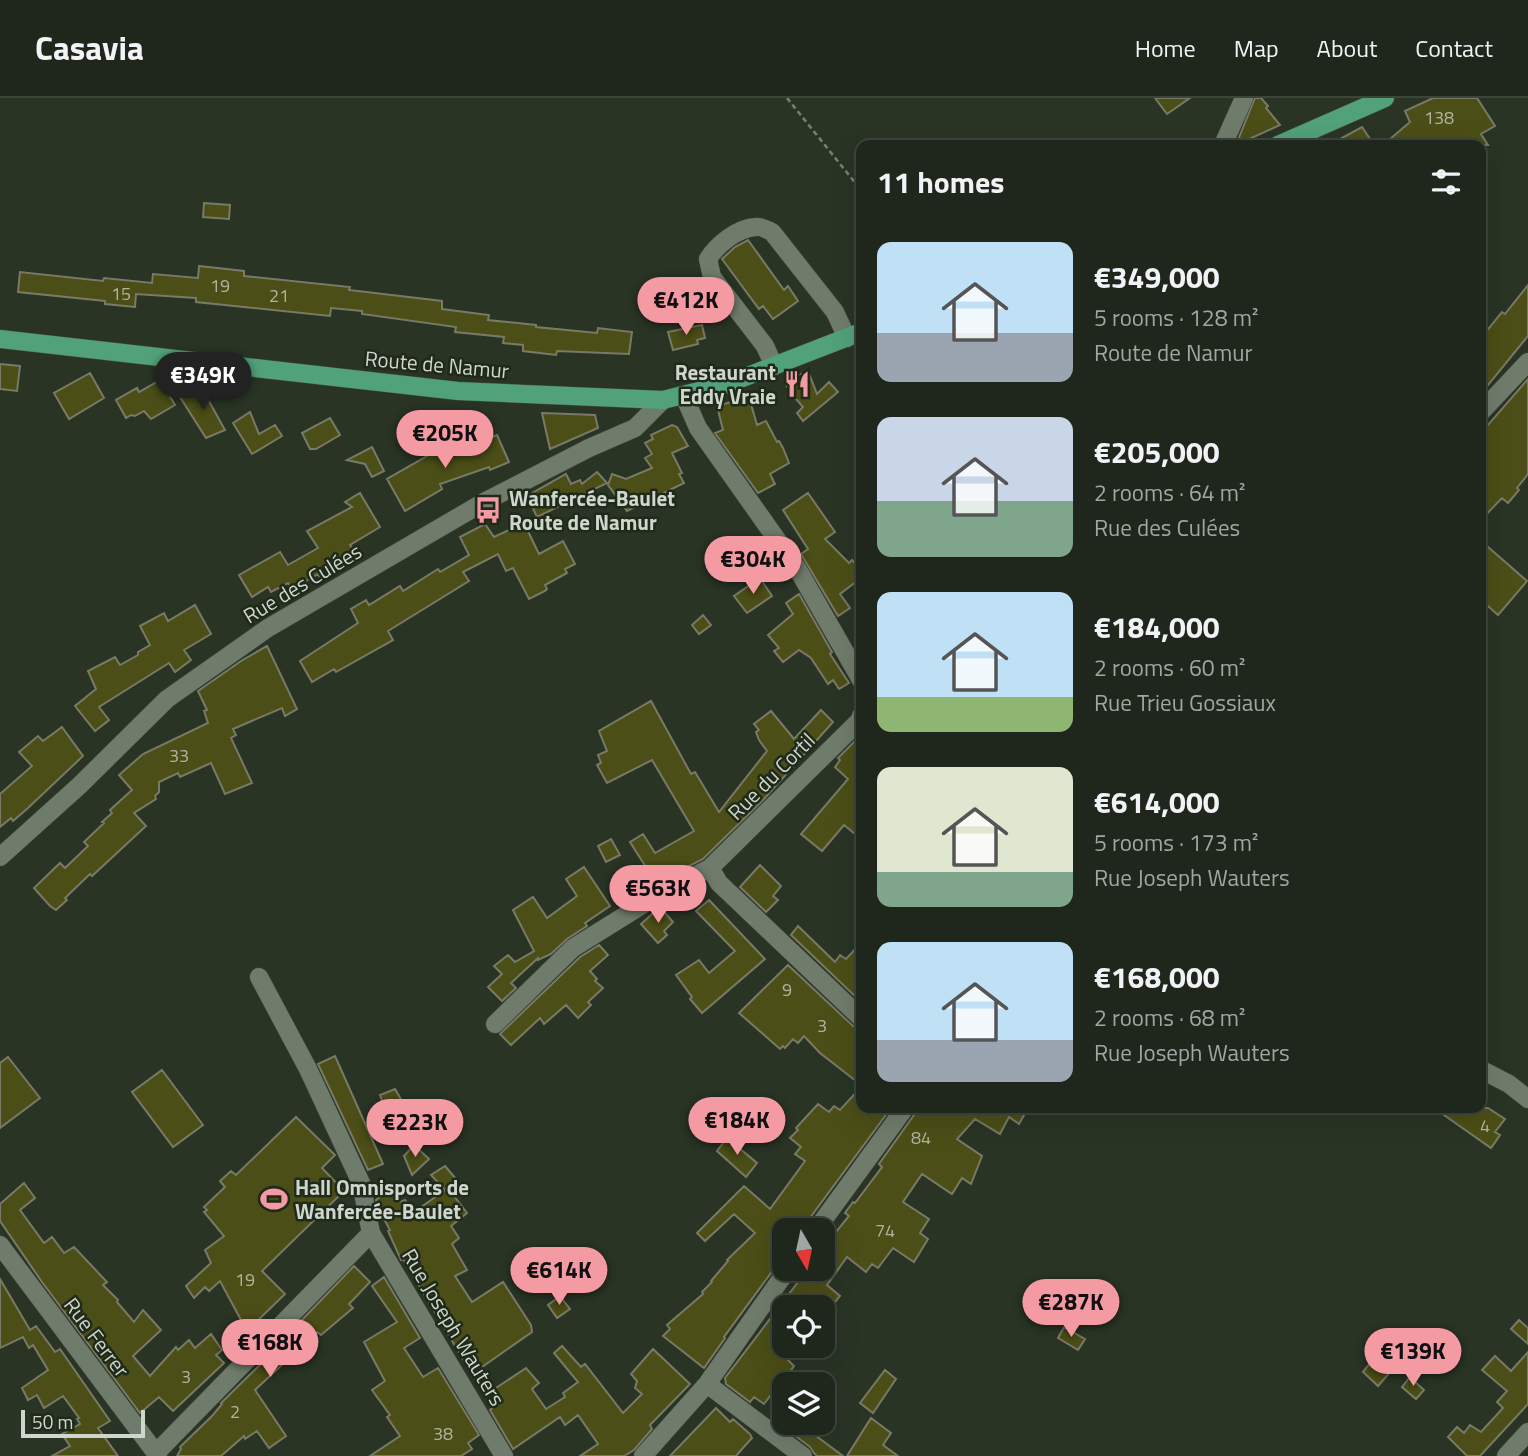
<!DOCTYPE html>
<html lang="en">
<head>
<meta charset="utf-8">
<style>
  :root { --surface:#1f271c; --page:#2c3329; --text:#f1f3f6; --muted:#a1a5a3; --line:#3c443b; --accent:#f49aa2 }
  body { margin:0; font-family:"Titillium Web",sans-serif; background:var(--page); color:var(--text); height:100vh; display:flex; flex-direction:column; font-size:26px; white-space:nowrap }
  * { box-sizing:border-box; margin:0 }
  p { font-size:23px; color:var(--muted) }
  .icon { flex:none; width:38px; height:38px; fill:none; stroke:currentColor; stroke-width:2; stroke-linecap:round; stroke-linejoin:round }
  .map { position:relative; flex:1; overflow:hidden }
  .side { position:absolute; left:856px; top:42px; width:630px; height:973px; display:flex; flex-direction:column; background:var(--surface); border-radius:14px; box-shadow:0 7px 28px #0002,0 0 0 2px var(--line) }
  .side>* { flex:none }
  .needle { width:46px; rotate:171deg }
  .buttons { position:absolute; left:772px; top:1120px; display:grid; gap:14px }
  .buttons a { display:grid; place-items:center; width:63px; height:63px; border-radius:14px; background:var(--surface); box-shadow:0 7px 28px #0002,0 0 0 2px var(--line); font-size:35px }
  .scale { position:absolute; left:21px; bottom:18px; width:124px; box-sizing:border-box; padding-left:7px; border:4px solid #cfd6cd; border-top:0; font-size:19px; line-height:24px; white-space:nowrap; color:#cfd6cd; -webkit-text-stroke:5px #202a1b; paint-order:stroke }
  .price { position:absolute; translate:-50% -60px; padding:0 16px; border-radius:24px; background:var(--accent); color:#111; font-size:23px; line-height:46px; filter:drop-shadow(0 2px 4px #0008) }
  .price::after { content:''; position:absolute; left:50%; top:42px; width:21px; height:16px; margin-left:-10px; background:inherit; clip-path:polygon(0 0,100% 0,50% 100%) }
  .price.active { background:#222; color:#fff }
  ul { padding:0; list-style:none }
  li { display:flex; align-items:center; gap:21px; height:175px; padding:0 21px }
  li span { display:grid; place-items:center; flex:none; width:196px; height:140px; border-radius:14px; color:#555 }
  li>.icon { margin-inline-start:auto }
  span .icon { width:84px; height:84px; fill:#fffc; stroke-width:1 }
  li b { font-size:30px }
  h2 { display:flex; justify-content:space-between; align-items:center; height:84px; padding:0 21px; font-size:30px }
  header { display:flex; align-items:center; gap:42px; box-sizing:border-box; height:98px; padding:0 35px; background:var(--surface); border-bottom:2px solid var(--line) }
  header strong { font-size:33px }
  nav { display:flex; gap:38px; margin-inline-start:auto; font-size:24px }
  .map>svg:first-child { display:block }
</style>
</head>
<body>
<header>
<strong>Casavia</strong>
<nav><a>Home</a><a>Map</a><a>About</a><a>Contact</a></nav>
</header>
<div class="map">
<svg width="1528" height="1358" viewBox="0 0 1528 1358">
  <rect width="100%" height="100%" fill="#293425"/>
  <!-- building -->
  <path fill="#4b4e16" stroke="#787a66" stroke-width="2" d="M1155,0H1190L1167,16Z
    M1255,0H1261L1268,8L1266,10L1280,27L1236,47Z
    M1433,0H1477L1495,28L1481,36L1488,47H1383L1410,24L1405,13Z
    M1362,29L1374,47H1329Z
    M204,105L230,107L229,121L203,119Z
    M748,142L784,192L788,188L798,203L773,221L763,208L759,211L722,161L735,149Z
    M199,168L244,173V178L350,189L349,192L442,203V211L489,217L488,222L536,227V229L597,235L598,230L632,234L629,256L557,253L556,257L523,253V247L503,245L504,239L455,234L456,229L362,216V213L331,210L330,218L196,204V200L136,196L135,209L105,206V203L18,194L20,174L103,183L104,180L152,185L153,176L198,180Z
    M1528,187V238L1480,297V241L1502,214L1505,216Z
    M702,227L705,240L697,242L698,246L673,252L668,234Z
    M0,266L20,268L17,293L0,291Z
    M808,273L817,296L829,284L838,294L803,323L797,315L803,309L789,293L785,283Z
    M90,275L104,300L69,321L54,295Z
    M1528,281V376L1517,390L1519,392L1508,405L1502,400L1480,423V336Z
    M160,282L175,307L151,321L144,313L135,318L131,317L126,320L116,302L137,290L139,294Z
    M200,287L225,332L206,340L180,299Z
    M749,299L757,327L766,323L777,344L779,343L783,350L789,365L770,376L775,386L758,395L715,335L723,332L717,308Z
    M250,314L259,336L275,327L282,338L252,356L233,325Z
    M542,315L595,317L598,330L550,351Z
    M330,320L340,337L316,351H310L302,335Z
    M672,327L677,329L688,348L672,355L682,375L679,376L684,385L627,413L608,387L612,376L626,381L652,370L645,360L652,356L645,345L653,341L651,337Z
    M497,337L509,364L490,372L489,369L440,386L442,391L405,413L387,381L436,353L437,356L467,344L469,348Z
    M372,349L384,373L372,379L365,366L347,362Z
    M597,374L607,385L537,419L527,398L566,376L571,386L580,382L582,386Z
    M360,395L380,429L350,447L354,452L347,456L351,463L321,481L318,476L292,491L288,485L271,494L268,489L252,499L239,477L280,454L288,467L318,450L307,433L352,409L345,404Z
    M808,395L835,434L825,441L849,465L852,462L861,472V480L840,496L850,510L838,518L801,456L808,451L783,412Z
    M524,425L539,456L563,443L575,466L565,471L567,475L545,487L547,491L545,493L529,501L513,470L506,473L498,456L463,474L469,483L388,533L393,542L336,574L334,571L312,584L300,563L358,525L351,511L366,502L369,507L400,488L403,493L438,471L440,474L469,457L460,439L485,426L494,439Z
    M1480,442L1527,483L1498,517L1480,501Z
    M760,480L772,498L747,515L734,498Z
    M799,496L832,554L830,556L849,585L839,591L833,582L828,586L811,560L799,552L783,564L774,553L779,550L768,537L793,516L786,505Z
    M195,507L211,536L184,552L191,562L175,574L169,565L99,609L109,622L95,633L75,608L96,591L88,573L115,559L120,567L138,557V554L150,547L140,528L164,515L168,523Z
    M703,517L711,527L699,536L692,527Z
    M267,548L297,611L285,618L282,610L233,631L236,637L231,640L252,685L225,696L211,665L180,679L178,675L159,684V694L155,698L156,701L134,715L146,728L92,778L90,776L65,800L67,802L56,812L50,808L34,790L60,765L65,770L88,748L84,744L104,725L102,724L112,715L110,712L132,692L119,677L143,656L208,625L204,613L207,612L198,593L241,563Z
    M651,603L691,676L695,674L719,714L767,653L759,642L756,634L759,632L754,626L771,613L794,641L821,612L833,624L764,701L703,761L662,782L657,774L651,777L630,744L643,736L655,755L694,733L652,662L607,685L597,667L601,665L598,657L607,653L599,633Z
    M62,629L83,658L28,710L13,723L11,720L0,729V696L32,668L19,654L38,638L43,643Z
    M861,637V741L844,727L822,753L801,736L848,681L835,669L840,662L838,660Z
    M611,741L620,757L606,764L598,748Z
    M760,767L781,788L773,798L778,802L766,814L740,789Z
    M584,769L610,808L585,825L587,828L567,841L551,856L538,862V860L511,885L516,890L502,903L488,889L502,876L494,868L508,857L515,864L534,853L513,812L533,799L547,820L577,798L566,781Z
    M709,802L765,861L702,915L690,901L692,899L676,877L699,862L709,875L735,853L696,813Z
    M660,809L673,824L664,833L667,837L658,845L641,826Z
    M798,828L835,864L840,857L846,861L861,845V904L791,837Z
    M599,847L608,857L590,873L597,881L595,883L603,890L588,904L591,907L578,920L566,907L544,926L540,920L511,947L500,936L580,859Z
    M788,867L853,928L861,931V987L820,955L804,938L798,945L793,941L785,950L783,948L780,951L739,915Z
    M335,958L383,1066L368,1072L318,966Z
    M8,959L40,1000L0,1030V965Z
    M162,972L203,1027L173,1049L132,994Z
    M861,989V1010H891L801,1132H784V1160L779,1164L724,1239L725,1240L704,1270L663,1238L670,1231L667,1227L703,1196L702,1194L712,1184L711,1183L728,1163L727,1162L755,1135L734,1116L705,1143L697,1135L744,1088L770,1111L805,1063L795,1056L801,1049L790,1040L798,1032L796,1030L818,1006L829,1014L834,1008L840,1012Z
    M395,991L402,1003L385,1010L380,997Z
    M916,1010H1028L1019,1026L1009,1019L1000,1036L975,1021L957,1041L982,1058L971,1086L962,1080L952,1096L922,1076L903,1104L929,1121L920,1135L928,1141L914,1164L893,1150L878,1170L872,1166L866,1174L847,1159L827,1187L840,1198L831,1209H784V1248H791L796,1252L788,1262L794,1268L789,1275L797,1281L789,1286H784V1290L776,1302L770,1298L764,1306L754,1299L750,1304L726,1286L725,1280L808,1171L822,1183V1151L849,1118L845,1115L853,1104L855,1105L882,1069L879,1066L914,1017Z
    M1434,1010H1488L1505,1021L1495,1034L1500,1037L1491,1050Z
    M296,1019L335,1057L322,1070L344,1093L262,1173L285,1196L247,1233L220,1183L209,1193L205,1189L194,1200L186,1188L211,1165L205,1152L224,1138L204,1114L207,1112L204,1109L225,1089L220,1083L231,1073L236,1077Z
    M727,1040L757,1065L746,1079L717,1053Z
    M414,1047L429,1061L412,1077L404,1058Z
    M445,1068L456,1081L445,1092L431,1077Z
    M24,1085L35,1100L20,1112L44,1145L52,1139L64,1155L74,1149L107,1184L103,1187L118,1202L117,1204L134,1224L143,1212L161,1232L133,1258L150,1278L176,1249L178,1252L189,1242L195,1250L211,1236L222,1252L216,1257L224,1265L173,1313L159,1299L140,1315L42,1184L0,1123V1106Z
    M393,1088L400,1104L405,1102L414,1114L448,1090L467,1115L451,1128L459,1140L452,1146L467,1172L455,1178L472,1204L503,1184L531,1227L532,1234L472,1276L403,1161L401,1162L388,1133L390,1132L377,1108L376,1102Z
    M354,1168L370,1184L349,1206L353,1210L321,1237L317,1234L255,1292L286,1338L269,1350L257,1333L245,1341L244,1338L221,1358H177L181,1351L180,1349L213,1317L222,1306L221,1305L273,1254L272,1253Z
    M384,1179L420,1240L404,1250L423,1279L438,1270L479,1337L468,1345L472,1351L461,1358H370L400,1338L387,1319L390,1317L372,1292L385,1283L364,1244L397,1224L372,1188Z
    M0,1181L30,1232L36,1228L55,1254L60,1251L110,1323L98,1330L118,1358H52L70,1348L62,1336L80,1326L77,1321L79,1320L63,1298L44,1310L37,1297L28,1302L22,1290L48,1272L33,1247L29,1250L23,1239L0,1250Z
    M560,1198L570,1211L557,1220L548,1207Z
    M1519,1222L1528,1230V1246L1511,1231Z
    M1064,1229L1085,1241L1078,1252L1058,1240Z
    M562,1248L581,1269L585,1266L623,1315L642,1296L635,1290L637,1283L631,1276L653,1251L690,1286L650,1327L652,1331L634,1352L624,1358H580L598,1346L578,1317L565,1327L560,1319L513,1351L490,1312L502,1303L493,1292L526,1270L539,1285L532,1291L546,1311L565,1299L563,1295L578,1284L554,1255Z
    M1528,1254V1306L1480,1358H1467L1448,1339L1457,1329L1464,1335L1470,1327L1481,1334L1503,1310L1497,1304L1507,1293L1482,1272L1495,1258L1511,1273Z
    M1375,1259L1391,1273L1378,1288L1363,1274Z
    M885,1272L896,1281L873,1315L860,1305Z
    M1410,1279L1424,1292L1416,1301L1402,1289Z
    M716,1310L730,1324L733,1321L750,1336L752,1340L742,1351L736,1358H670Z
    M871,1320L891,1335L883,1347L898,1358H847Z
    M808,1325H824L815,1337L843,1358H817L814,1355L810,1349L797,1339Z"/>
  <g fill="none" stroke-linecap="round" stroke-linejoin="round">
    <defs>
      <path id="minor" d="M1223,47L1244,0
        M774,268L765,248L712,179L708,161C717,147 737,130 756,129C761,128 767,132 772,134L835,214L847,240
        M684,298L698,330L797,470L861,582
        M1480,315L1528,264
        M861,618L860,622L710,770L719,785L861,920
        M0,759L80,687L167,601L268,530L484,404L589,350L635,330L663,302
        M259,879L308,971L361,1085L371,1135
        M495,926L573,850L658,797L710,770
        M1480,971L1509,986L1528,1001
        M816,1132L905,1010
        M0,1147L158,1358
        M707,1286L803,1358
        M156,1355L371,1135L504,1358
        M643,1358L707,1286L788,1171
        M1506,1358L1528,1334"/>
      <path id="major" d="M1278,47L1385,0
        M0,241L458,293L663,302L727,286L861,234"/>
    </defs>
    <!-- minor casing -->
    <use href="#minor" stroke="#474f43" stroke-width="19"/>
    <!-- major casing -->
    <use href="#major" stroke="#474f43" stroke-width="19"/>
    <!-- path -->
    <path stroke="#757f72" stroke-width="2.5" stroke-dasharray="5 3.5" stroke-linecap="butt" d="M787,0L861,92"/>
    <!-- minor -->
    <use href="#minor" stroke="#707c6b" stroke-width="18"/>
    <!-- major -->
    <use href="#major" stroke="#51a17a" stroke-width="18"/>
  </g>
  <!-- icons -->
  <defs>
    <symbol id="restaurant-bare" viewBox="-9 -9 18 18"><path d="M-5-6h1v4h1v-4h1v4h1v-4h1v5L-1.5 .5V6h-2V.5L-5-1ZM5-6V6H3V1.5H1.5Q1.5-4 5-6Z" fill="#f49aa2" stroke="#202a1b" stroke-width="2.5" paint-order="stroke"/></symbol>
    <symbol id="bus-bare" viewBox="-9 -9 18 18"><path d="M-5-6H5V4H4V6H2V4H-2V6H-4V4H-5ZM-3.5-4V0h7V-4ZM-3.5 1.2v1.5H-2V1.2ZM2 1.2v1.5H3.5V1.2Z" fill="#f49aa2" stroke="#202a1b" stroke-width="2.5" paint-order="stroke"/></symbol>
    <symbol id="stadium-bare" viewBox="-9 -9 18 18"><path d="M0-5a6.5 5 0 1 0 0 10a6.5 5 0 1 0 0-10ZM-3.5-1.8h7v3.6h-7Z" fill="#f49aa2" stroke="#202a1b" stroke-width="2.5" paint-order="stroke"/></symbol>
  </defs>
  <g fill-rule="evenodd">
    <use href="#restaurant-bare" x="778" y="267" width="38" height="38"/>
    <use href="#bus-bare" x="469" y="393" width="38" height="38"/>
    <use href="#stadium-bare" x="255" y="1082" width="38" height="38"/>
  </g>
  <g text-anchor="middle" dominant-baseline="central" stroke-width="5" stroke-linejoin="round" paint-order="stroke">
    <!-- number labels -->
    <g font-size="18" fill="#aeb49f">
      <text x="1439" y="19">138</text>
      <text x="220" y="187">19</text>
      <text x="121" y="195">15</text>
      <text x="279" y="197">21</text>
      <text x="179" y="657">33</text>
      <text x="787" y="891">9</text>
      <text x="822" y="927">3</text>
      <text x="1485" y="1027">4</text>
      <text x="921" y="1039">84</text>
      <text x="885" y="1132">74</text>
      <text x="245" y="1181">19</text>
      <text x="186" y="1278">3</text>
      <text x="235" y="1313">2</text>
      <text x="443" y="1335">38</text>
    </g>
    <!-- street labels -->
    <g font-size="21" fill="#cfd6cd" stroke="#202a1b">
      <text transform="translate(437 266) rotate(5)">Route de Namur</text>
      <text transform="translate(302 485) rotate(-31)">Rue des Culées</text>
      <text transform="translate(771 678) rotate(-45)">Rue du Cortil</text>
      <text transform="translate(454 1229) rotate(59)">Rue Joseph Wauters</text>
      <text transform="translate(97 1239) rotate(53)">Rue Ferrer</text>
    </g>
    <!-- poi labels -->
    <g font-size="21" font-weight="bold" fill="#cfd6cd" stroke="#202a1b" text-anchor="start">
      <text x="776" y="274" text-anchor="end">Restaurant<tspan x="776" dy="24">Eddy Vraie</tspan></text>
      <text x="509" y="400">Wanfercée-Baulet<tspan x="509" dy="24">Route de Namur</tspan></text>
      <text x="295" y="1089">Hall Omnisports de<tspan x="295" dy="24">Wanfercée-Baulet</tspan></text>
    </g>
  </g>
</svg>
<div class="buttons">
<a><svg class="needle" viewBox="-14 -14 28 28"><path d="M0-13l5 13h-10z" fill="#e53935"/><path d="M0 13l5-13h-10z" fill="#a1a5a3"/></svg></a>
<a><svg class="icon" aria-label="locate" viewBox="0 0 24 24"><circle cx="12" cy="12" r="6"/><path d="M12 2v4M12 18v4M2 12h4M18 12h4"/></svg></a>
<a><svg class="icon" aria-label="layers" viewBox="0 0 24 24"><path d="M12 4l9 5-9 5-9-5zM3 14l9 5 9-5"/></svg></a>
</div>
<div class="scale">50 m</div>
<b class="price" style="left:686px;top:239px">€412K</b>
<b class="price active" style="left:203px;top:314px">€349K</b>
<b class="price" style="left:445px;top:372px">€205K</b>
<b class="price" style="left:753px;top:498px">€304K</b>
<b class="price" style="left:658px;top:827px">€563K</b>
<b class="price" style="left:737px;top:1059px">€184K</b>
<b class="price" style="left:415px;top:1061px">€223K</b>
<b class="price" style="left:559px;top:1209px">€614K</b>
<b class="price" style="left:1071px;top:1241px">€287K</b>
<b class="price" style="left:270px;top:1281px">€168K</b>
<b class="price" style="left:1413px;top:1290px">€139K</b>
<section class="side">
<h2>11 homes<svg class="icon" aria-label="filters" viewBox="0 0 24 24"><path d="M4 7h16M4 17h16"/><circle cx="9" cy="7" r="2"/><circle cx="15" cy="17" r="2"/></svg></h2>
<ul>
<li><span style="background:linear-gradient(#bfe0f5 65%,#9aa5b1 0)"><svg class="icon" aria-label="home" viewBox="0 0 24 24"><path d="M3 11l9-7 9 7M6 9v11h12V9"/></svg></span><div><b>€349,000</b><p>5 rooms · 128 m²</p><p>Route de Namur</p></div></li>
<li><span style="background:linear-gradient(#c9d6e8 60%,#7fa58c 0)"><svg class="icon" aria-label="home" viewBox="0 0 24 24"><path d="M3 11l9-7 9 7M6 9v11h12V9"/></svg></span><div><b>€205,000</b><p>2 rooms · 64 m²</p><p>Rue des Culées</p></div></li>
<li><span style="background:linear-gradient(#bfe0f5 75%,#8fb573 0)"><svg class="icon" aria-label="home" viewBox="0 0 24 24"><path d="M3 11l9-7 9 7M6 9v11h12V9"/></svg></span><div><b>€184,000</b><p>2 rooms · 60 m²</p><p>Rue Trieu Gossiaux</p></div></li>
<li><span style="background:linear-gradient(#dfe7d0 75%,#7fa58c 0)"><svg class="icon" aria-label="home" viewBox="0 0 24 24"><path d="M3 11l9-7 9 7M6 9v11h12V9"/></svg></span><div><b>€614,000</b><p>5 rooms · 173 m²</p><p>Rue Joseph Wauters</p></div></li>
<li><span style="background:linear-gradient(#bfe0f5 70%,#9aa5b1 0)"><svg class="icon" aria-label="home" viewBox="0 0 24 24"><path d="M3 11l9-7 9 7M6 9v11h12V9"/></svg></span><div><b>€168,000</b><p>2 rooms · 68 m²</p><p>Rue Joseph Wauters</p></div></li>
</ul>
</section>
</div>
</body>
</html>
